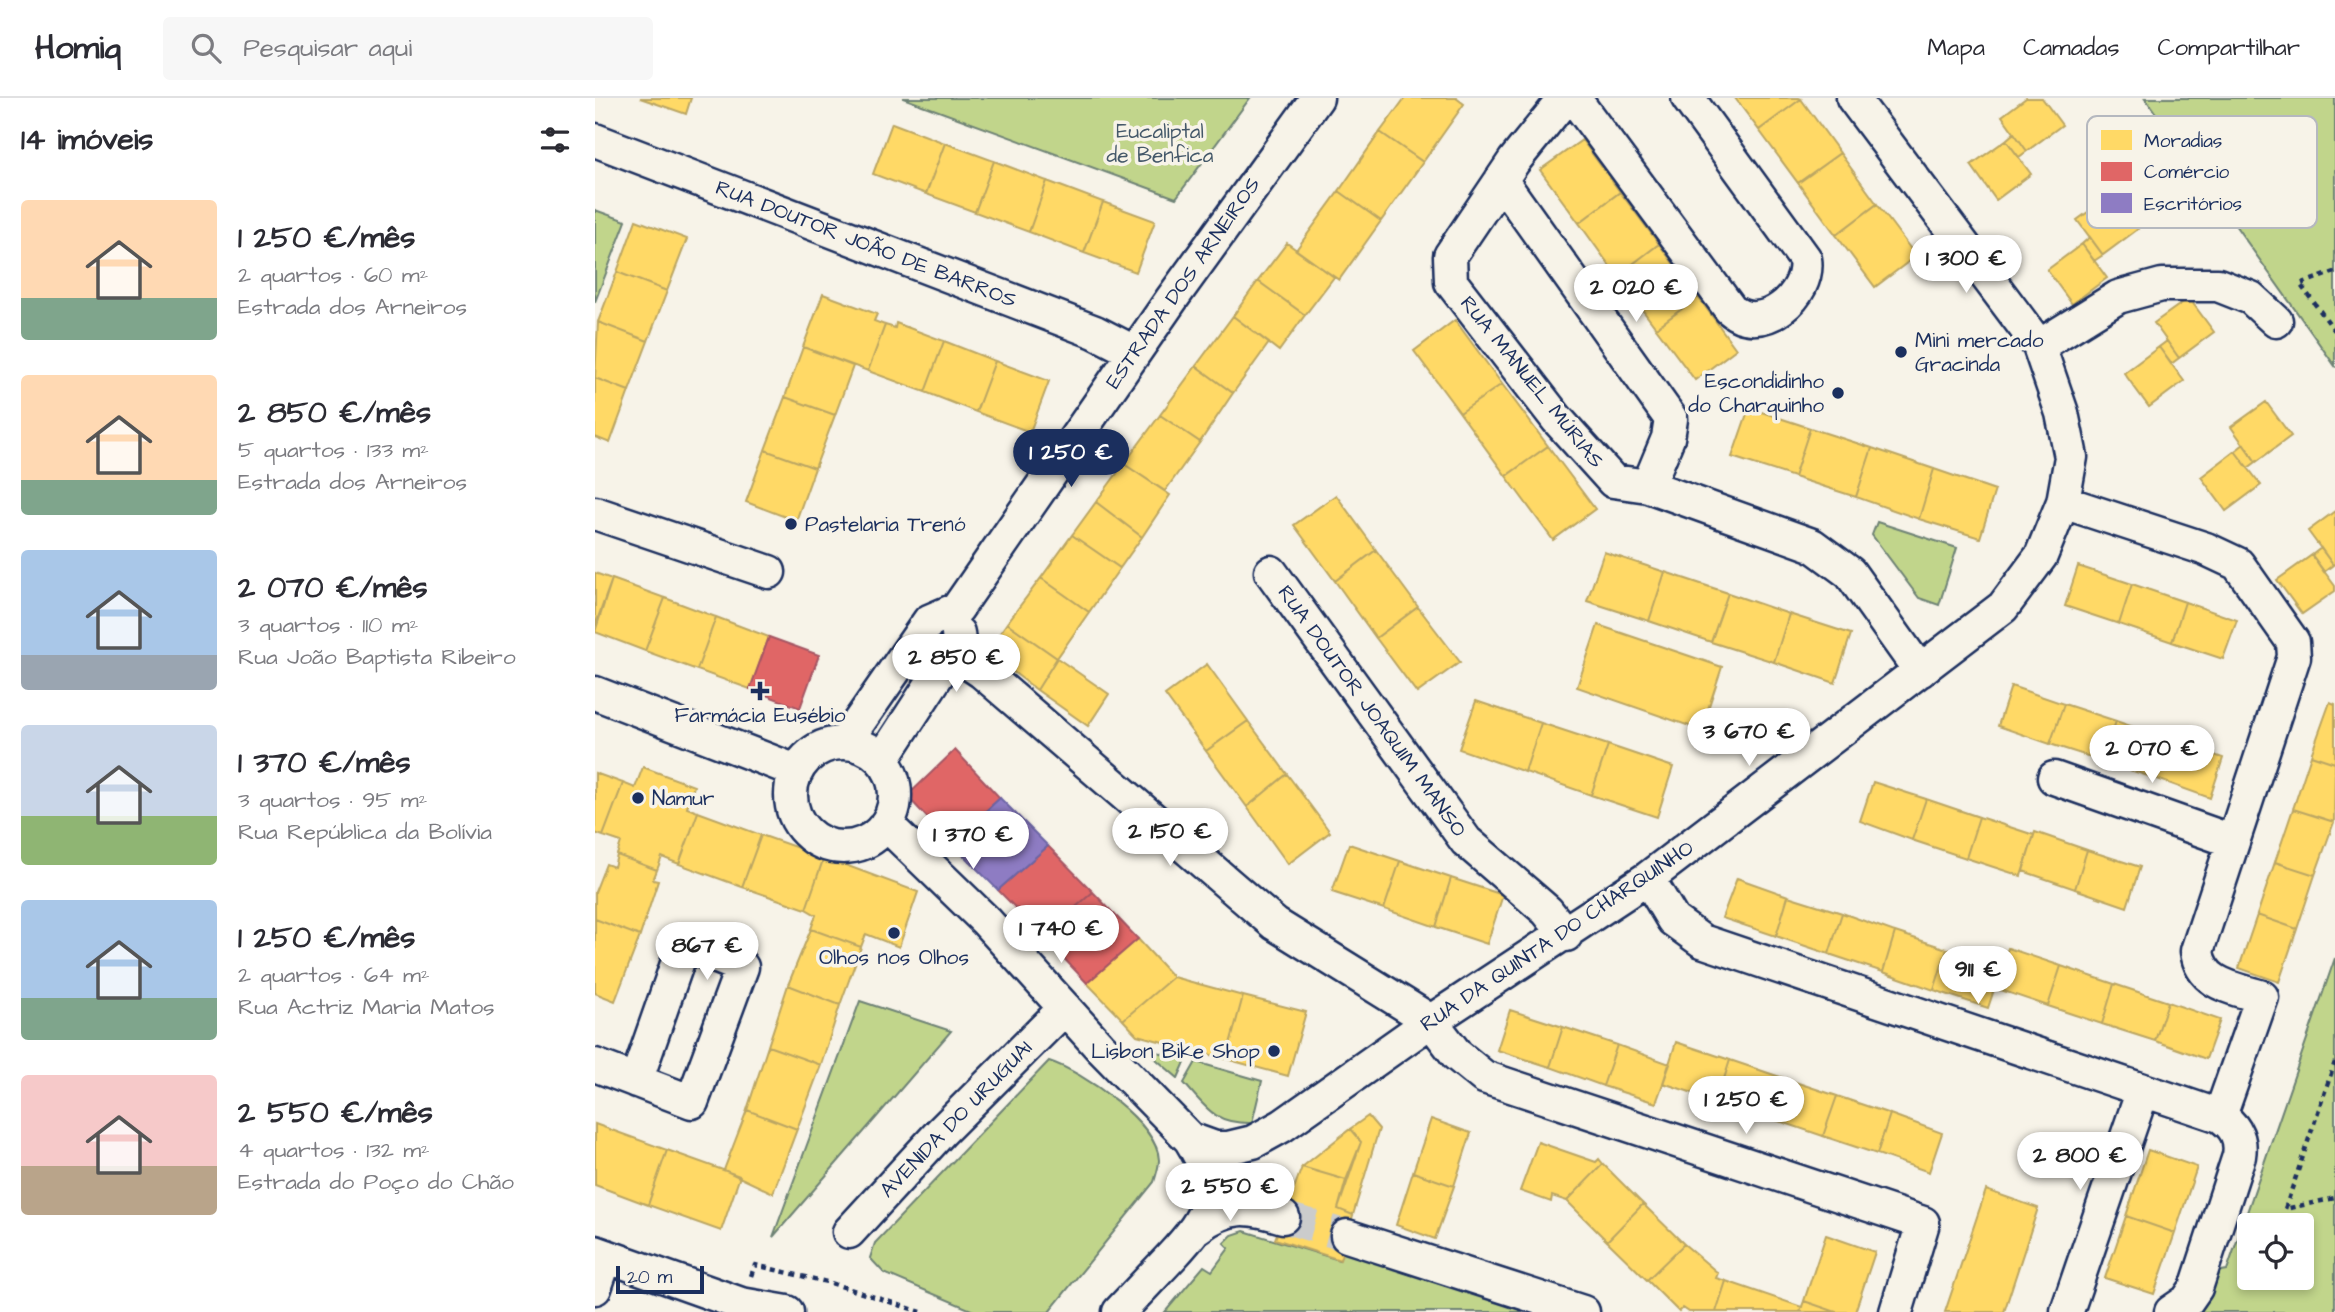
<!DOCTYPE html>
<html lang="pt">
<head>
<meta charset="utf-8">
<style>
  :root { --surface:#fff; --page:#f7f7f7; --text:#2b2b33; --muted:#7c7c81; --line:#e1e1e2; --accent:#1b2f5e }
  body { margin:0; font-family:"Architects Daughter",sans-serif; background:var(--page); color:var(--text); height:100vh; display:flex; flex-direction:column; font-size:26px; white-space:nowrap }
  * { box-sizing:border-box; margin:0 }
  p { font-size:23px; color:var(--muted) }
  .icon { flex:none; width:38px; height:38px; fill:none; stroke:currentColor; stroke-width:2; stroke-linecap:round; stroke-linejoin:round }
  .map { position:relative; flex:1; overflow:hidden }
  .side { display:flex; flex-direction:column; background:var(--surface); width:595px }
  .side>* { flex:none }
  .controls { position:absolute; left:1642px; top:1115px; display:grid; gap:14px }
  .controls a { display:grid; place-items:center; width:77px; height:77px; border-radius:7px; background:var(--surface); box-shadow:0 4px 10px #0003; font-size:35px }
  .scale { position:absolute; left:21px; bottom:18px; width:88px; box-sizing:border-box; padding-left:7px; border:4px solid #1b2f5e; border-top:0; font-size:19px; line-height:24px; white-space:nowrap; color:#1b2f5e; -webkit-text-stroke:5px #f7f3e8; paint-order:stroke }
  .price { position:absolute; translate:-50% -60px; padding:0 16px; border-radius:24px; background:#fff; color:#222; font-size:23px; line-height:46px; filter:drop-shadow(0 2px 4px #0008) }
  .price::after { content:''; position:absolute; left:50%; top:42px; width:21px; height:16px; margin-left:-10px; background:inherit; clip-path:polygon(0 0,100% 0,50% 100%) }
  .price.on { background:var(--accent); color:#fff }
  ul { padding:0; list-style:none }
  li { display:flex; align-items:center; gap:21px; height:175px; padding:0 21px }
  li span { display:grid; place-items:center; flex:none; width:196px; height:140px; border-radius:7px; color:#555 }
  li>.icon { margin-inline-start:auto }
  span .icon { width:84px; height:84px; fill:#fffc; stroke-width:1 }
  li b { font-size:30px }
  h2 { display:flex; justify-content:space-between; align-items:center; height:84px; padding:0 21px; font-size:30px }
  header { display:flex; align-items:center; gap:42px; box-sizing:border-box; height:98px; padding:0 35px; background:var(--surface); border-bottom:2px solid var(--line) }
  header strong { font-size:33px }
  nav { display:flex; gap:38px; margin-inline-start:auto; font-size:24px }
  .search { width:490px; height:63px; background:var(--page); display:flex; align-items:center; gap:18px; box-sizing:border-box; padding:0 24px; border-radius:7px; color:var(--muted); font-size:26px }
  main { display:flex; flex:1; min-height:0 }
  .map>svg:first-child { display:block }
</style>
</head>
<body>
<header>
<strong>Homiq</strong>
<div class="search"><svg class="icon" aria-label="search" viewBox="0 0 24 24"><circle cx="10" cy="10" r="6"/><path d="M15 15l6 6"/></svg>Pesquisar aqui</div>
<nav><a>Mapa</a><a>Camadas</a><a>Compartilhar</a></nav>
</header>
<main>
<section class="side">
<h2>14 imóveis<svg class="icon" aria-label="filters" viewBox="0 0 24 24"><path d="M4 7h16M4 17h16"/><circle cx="9" cy="7" r="2"/><circle cx="15" cy="17" r="2"/></svg></h2>
<ul>
<li><span style="background:linear-gradient(#ffd9b3 70%,#7fa58c 0)"><svg class="icon" aria-label="home" viewBox="0 0 24 24"><path d="M3 11l9-7 9 7M6 9v11h12V9"/></svg></span><div><b>1 250 €/mês</b><p>2 quartos · 60 m²</p><p>Estrada dos Arneiros</p></div></li>
<li><span style="background:linear-gradient(#ffd9b3 75%,#7fa58c 0)"><svg class="icon" aria-label="home" viewBox="0 0 24 24"><path d="M3 11l9-7 9 7M6 9v11h12V9"/></svg></span><div><b>2 850 €/mês</b><p>5 quartos · 133 m²</p><p>Estrada dos Arneiros</p></div></li>
<li><span style="background:linear-gradient(#a9c7e8 75%,#9aa5b1 0)"><svg class="icon" aria-label="home" viewBox="0 0 24 24"><path d="M3 11l9-7 9 7M6 9v11h12V9"/></svg></span><div><b>2 070 €/mês</b><p>3 quartos · 110 m²</p><p>Rua João Baptista Ribeiro</p></div></li>
<li><span style="background:linear-gradient(#c9d6e8 65%,#8fb573 0)"><svg class="icon" aria-label="home" viewBox="0 0 24 24"><path d="M3 11l9-7 9 7M6 9v11h12V9"/></svg></span><div><b>1 370 €/mês</b><p>3 quartos · 95 m²</p><p>Rua República da Bolívia</p></div></li>
<li><span style="background:linear-gradient(#a9c7e8 70%,#7fa58c 0)"><svg class="icon" aria-label="home" viewBox="0 0 24 24"><path d="M3 11l9-7 9 7M6 9v11h12V9"/></svg></span><div><b>1 250 €/mês</b><p>2 quartos · 64 m²</p><p>Rua Actriz Maria Matos</p></div></li>
<li><span style="background:linear-gradient(#f6c9c9 65%,#b9a48a 0)"><svg class="icon" aria-label="home" viewBox="0 0 24 24"><path d="M3 11l9-7 9 7M6 9v11h12V9"/></svg></span><div><b>2 550 €/mês</b><p>4 quartos · 132 m²</p><p>Estrada do Poço do Chão</p></div></li>
</ul>
</section>
<div class="map">
<svg width="1740" height="1214" viewBox="0 0 1740 1214">
  <rect width="100%" height="100%" fill="#f7f3e8"/>
  <filter id="ink" filterUnits="userSpaceOnUse"><feTurbulence type="fractalNoise" baseFrequency=".0143" numOctaves="2"/><feDisplacementMap in="SourceGraphic" scale="14" xChannelSelector="R" yChannelSelector="G"/><feConvolveMatrix kernelMatrix="1 2 1 2 8 2 1 2 1" color-interpolation-filters="sRGB"/></filter>
  <g filter="url(#ink)">
    <!-- green -->
    <path fill="#c1d58b" stroke="#6e8274" stroke-width="2" fill-rule="evenodd" d="M308,0H655L581,100Z
      M1550,0H1740V268Z
      M0,112L31,123L0,204Z
      M1282,424L1362,450L1344,507L1324,500L1277,437Z
      M1740,860V1214H1599L1608,1208L1621,1174L1632,1172ZM1654,1127H1706V1180H1654Z
      M265,903L356,933L178,1139Z
      M548,950L591,962L583,980Z
      M454,963C486,973 563,1025 564,1062C564,1069 561,1077 559,1084L454,1214H381L289,1175L275,1160L280,1145Z
      M601,964L667,983L657,1025C620,1026 612,1011 589,985Z
      M649,1133L744,1162L748,1149L961,1214H570L609,1168L617,1173L634,1150L629,1145L637,1137Z"/>
    <!-- homes -->
    <path fill="#ffd966" stroke="#bba664" stroke-width="2" d="M45,0H96L91,16Z
      M810,0H861L869,6L828,64L785,34Z
      M1140,0H1204L1206,1L1164,32Z
      M1431,0H1447L1467,27L1432,53L1407,18Z
      M1206,1L1245,55L1203,85L1164,32Z
      M297,25L350,45L331,96L278,76Z
      M785,34L828,64L786,123L744,93Z
      M1419,35L1432,53L1424,59L1411,42Z
      M987,42L1025,94L984,125L945,72Z
      M1411,42L1436,76L1401,102L1376,67Z
      M350,45L399,63L380,114L331,96Z
      M1245,55L1282,106L1241,137L1203,85Z
      M399,63L452,83L434,134L380,114Z
      M452,83L508,104L489,155L434,134Z
      M744,93L786,123L744,182L701,152Z
      M1025,94L1064,146L1022,178L984,125Z
      M1518,96L1543,131L1508,157L1482,122Z
      M508,104L560,123L541,174L489,155Z
      M1282,106L1321,158L1280,189L1241,137Z
      M41,122L92,141L72,193L22,174Z
      M1495,139L1508,157L1499,163L1487,146Z
      M692,145L739,179L710,217L663,183Z
      M1064,146L1103,199L1061,230L1022,178Z
      M1487,146L1512,180L1477,206L1452,172Z
      M22,174L72,193L53,243L3,224Z
      M663,183L710,217L684,253L638,218Z
      M228,196L282,216L279,223L290,227L273,273L208,249Z
      M1103,199L1141,251L1100,282L1061,230Z
      M1594,200L1619,234L1584,260L1559,225Z
      M638,218L674,245L638,295L601,268Z
      M860,222L907,286L865,315L819,253Z
      M3,224L53,243L34,293L0,280Z
      M301,225L349,243L330,294L273,273L290,227L300,230Z
      M349,243L400,263L381,314L330,294Z
      M1572,243L1584,260L1576,266L1564,249Z
      M208,249L258,268L240,317L190,299Z
      M1564,249L1589,283L1554,309L1529,275Z
      M400,263L454,283L435,334L381,314Z
      M601,268L638,295L605,344L565,317Z
      M0,280L34,293L15,345L0,339Z
      M907,286L953,348L911,378L865,315Z
      M190,299L240,317L220,370L170,352Z
      M1671,304L1696,338L1661,364L1636,329Z
      M1154,310L1215,330L1199,379L1137,359Z
      M565,317L605,344L570,393L529,366Z
      M1215,330L1277,350L1261,399L1199,379Z
      M1649,346L1661,364L1653,370L1640,353Z
      M953,348L1000,411L958,442L911,378Z
      M1277,350L1339,371L1324,421L1261,399Z
      M170,352L220,370L201,423L151,404Z
      M1640,353L1666,387L1631,413L1606,379Z
      M529,366L575,397L547,439L501,404Z
      M1339,371L1400,392L1385,440L1324,421Z
      M741,397L781,452L740,483L699,427Z
      M501,404L547,439L525,470L477,437Z
      M1740,413V466L1738,467L1713,433Z
      M477,437L525,470L494,514L446,480Z
      M1726,450L1738,467L1729,474L1717,457Z
      M781,452L823,509L781,540L740,483Z
      M1009,454L1070,474L1054,523L992,503Z
      M1717,457L1740,488V493L1707,516L1682,482Z
      M1483,468L1537,486L1524,526L1470,508Z
      M1070,474L1133,495L1116,544L1054,523Z
      M0,475L17,481L0,528Z
      M446,480L494,514L462,560L412,525Z
      M17,481L70,500L50,553L0,534Z
      M1537,486L1590,504L1577,544L1524,526Z
      M1133,495L1194,516L1179,564L1116,544Z
      M70,500L121,519L102,572L50,553Z
      M1590,504L1642,522L1628,561L1577,544Z
      M823,509L865,564L822,595L781,540Z
      M1194,516L1256,536L1240,585L1179,564Z
      M121,519L174,539L155,591L102,572Z
      M412,525L462,560L442,592L392,554Z
      M1003,527L1127,569L1106,632L982,589Z
      M462,560L514,596L493,628L442,592Z
      M612,566L653,623L611,653L570,597Z
      M1416,588L1469,606L1455,646L1403,628Z
      M881,603L946,625L930,674L864,651Z
      M1735,604L1740,606V665L1716,657Z
      M1469,606L1521,623L1508,663L1455,646Z
      M1144,610L1176,619L1170,640L1139,631Z
      M653,623L692,676L652,709L611,653Z
      M1521,623L1576,642L1562,681L1508,663Z
      M946,625L1013,647L996,697L930,674Z
      M1576,642L1628,660L1615,700L1562,681Z
      M1013,647L1078,669L1062,719L996,697Z
      M1716,657L1740,665L1739,724L1698,711Z
      M48,669L99,688L92,710L103,714L84,766L67,759L62,772L22,757L26,744L8,738L28,685L40,690Z
      M0,675L28,685L8,738L0,735Z
      M692,676L735,734L693,766L652,709Z
      M1278,684L1331,701L1317,742L1265,723Z
      M1331,701L1384,719L1371,760L1317,742Z
      M1698,711L1739,724L1720,777L1680,764Z
      M103,714L166,737L147,789L84,766Z
      M1384,719L1439,737L1426,778L1371,760Z
      M1440,734L1492,752L1480,791L1428,773Z
      M166,737L229,759L211,811L147,789Z
      M754,746L805,763L789,811L737,794Z
      M1492,752L1545,769L1532,809L1480,791Z
      M22,757L62,772L58,782L63,783L45,838L0,821V794L11,766L19,769Z
      M229,759L323,794L304,849L271,836L266,849L216,831L221,817L211,811Z
      M805,763L856,780L841,829L789,811Z
      M1680,764L1720,777L1702,831L1662,817Z
      M856,780L908,797L892,846L841,829Z
      M1142,780L1193,798L1181,838L1127,820Z
      M1193,798L1247,815L1234,856L1181,838Z
      M1247,815L1300,834L1288,874L1234,856Z
      M1662,817L1702,831L1684,884L1644,870Z
      M0,821L45,838L20,903L0,895Z
      M216,831L266,849L245,907L193,887Z
      M1300,834L1352,851L1339,892L1288,874Z
      M543,841L578,879L528,922L492,885Z
      M1413,850L1466,868L1453,908L1400,890Z
      M1352,851L1406,870L1393,910L1339,892Z
      M1466,868L1519,886L1507,926L1453,908Z
      M578,879L648,898L631,961L542,937L528,922Z
      M1519,886L1573,904L1560,943L1507,926Z
      M193,887L245,907L226,967L173,948Z
      M648,898L711,914L693,978L631,961Z
      M1573,904L1625,922L1611,961L1560,943Z
      M915,912L968,929L955,969L902,952Z
      M968,929L1022,947L1008,988L955,969Z
      M1081,944L1135,962L1122,1003L1068,985Z
      M1022,947L1075,966L1061,1005L1008,988Z
      M173,948L226,967L202,1031L152,1012Z
      M1135,962L1188,980L1175,1020L1122,1003Z
      M1188,980L1242,998L1228,1038L1175,1020Z
      M1242,998L1295,1016L1282,1056L1228,1038Z
      M152,1012L202,1031L178,1095L129,1072Z
      M1295,1016L1347,1035L1334,1074L1282,1056Z
      M773,1018L784,1031L758,1117L743,1111L766,1044L755,1031Z
      M836,1021L876,1035L859,1088L818,1074Z
      M0,1026L72,1052L53,1107L0,1087Z
      M755,1031L766,1044L751,1082L707,1069Z
      M943,1044L1001,1064L1004,1061L1008,1066L972,1103L957,1098L956,1104L925,1093Z
      M72,1052L145,1078L126,1133L53,1107Z
      M1553,1052L1602,1069L1580,1135L1531,1118Z
      M1008,1066L1048,1106L1012,1143L972,1103Z
      M707,1069L751,1082L743,1111L758,1117L745,1162L680,1141Z
      M818,1074L859,1088L840,1141L801,1127Z
      M1391,1092L1443,1110L1409,1214H1350Z
      M1048,1106L1089,1146L1052,1182L1012,1143Z
      M1531,1118L1580,1135L1559,1196L1510,1180Z
      M1231,1137L1280,1154L1260,1214H1241L1209,1203Z
      M1089,1146L1123,1175L1121,1180L1131,1183L1121,1214H1094L1088,1210L1084,1214L1052,1182Z
      M1131,1183L1207,1209L1205,1214H1121Z
      M1209,1203L1241,1214H1205Z"/>
    <!-- shops -->
    <path fill="#e06666" stroke="#a55664" stroke-width="2" d="M174,539L224,557L205,610L155,591Z
      M360,652L405,700L356,745L312,698Z
      M453,748L498,794L448,838L403,792Z
      M498,794L543,841L492,885L448,838Z"/>
    <!-- offices -->
    <path fill="#8e7cc3" stroke="#6c65a5" stroke-width="2" d="M405,700L453,748L403,792L356,745Z"/>
    <g fill="none" stroke-linecap="round" stroke-linejoin="round">
      <!-- minor-tunnel -->
      <path stroke="#cbcccc" stroke-width="32" stroke-dasharray="32 16" stroke-linecap="butt" d="M688,1119L752,1138"/>
      <defs>
        <path id="minor" d="M970,0L919,63L855,158L856,184L962,321L1018,383L1053,388L1217,447L1255,475L1325,573
          M979,0L1135,211C1166,239 1216,197 1210,161L1093,0
          M0,42L500,234L539,254
          M906,82L1076,321L1073,340L1053,388
          M1444,248L1523,199L1567,187H1623L1656,200L1681,223
          M1468,404L1611,451L1643,466L1698,544L1699,559L1602,853C1606,887 1639,890 1667,899L1625,1018
          M0,415L174,474
          M676,474L871,743L952,813L971,837
          M357,554L387,574L680,826L836,923L862,957L889,979L1328,1125L1301,1214
          M0,595L201,673
          M250,644L334,523L362,511L576,202L722,0
          M196 697a52 52 0 1 1 104 0a52 52 0 1 1-104 0Z
          M287,662L364,544L363,535
          M1459,680L1637,743
          M291,726L391,823L505,949L595,1041C628,1094 616,1116 576,1159C559,1177 541,1196 524,1214
          M1053,780L1078,822L1107,843L1625,1018C1640,1028 1647,1040 1644,1058L1601,1190L1592,1203L1576,1214
          M0,967L97,1004L147,869L89,846L41,983
          M595,1041L620,1050H633L658,1044L687,1028L836,923L1053,780L1408,509L1446,458L1468,404L1476,359L1467,315L1444,248L1258,0
          M603,1129C633,1106 654,1108 688,1119
          M254,1134L346,1034L470,910
          M752,1138L988,1214
          M0,1154L146,1206L192,1214
          M0,1190L11,1158
          M1472,1213L1548,992"/>
      </defs>
      <!-- minor casing -->
      <use href="#minor" stroke="#1b2f5e" stroke-width="37"/>
      <!-- path -->
      <path stroke="#1b2f5e" stroke-width="4.5" stroke-dasharray="5 5" stroke-linecap="butt" d="M1740,174L1705,186L1740,233
        M1740,964L1690,1111L1740,1100
        M156,1178L160,1167L236,1185L326,1214"/>
      <!-- minor -->
      <use href="#minor" stroke="#f7f3e8" stroke-width="32"/>
    </g>
  </g>
  <!-- markers -->
  <g fill="#1b2f5e" stroke="#f7f3e8" stroke-width="2.5">
    <circle cx="1306" cy="254" r="7"/>
    <circle cx="1243" cy="295" r="7"/>
    <circle cx="196" cy="426" r="7"/>
    <path d="M161.5 582.5h7v7h7v7h-7v7h-7v-7h-7v-7h7z"/>
    <circle cx="43" cy="700" r="7"/>
    <circle cx="299" cy="835" r="7"/>
    <circle cx="679" cy="953" r="7"/>
  </g>
  <g text-anchor="middle" dominant-baseline="central" stroke-width="7" stroke-linejoin="round" paint-order="stroke">
    <!-- park labels -->
    <g font-size="21" fill="#445869" stroke="#f7f3e8">
      <text x="565" y="33">Eucaliptal<tspan x="565" dy="24">de Benfica</tspan></text>
    </g>
    <!-- street labels -->
    <g font-size="21" fill="#1b2f5e" stroke="#f7f3e8">
      <text transform="translate(271 146) rotate(21)">RUA DOUTOR JOÃO DE BARROS</text>
      <text transform="translate(588 185) rotate(-55)">ESTRADA DOS ARNEIROS</text>
      <text transform="translate(937 284) rotate(51)">RUA MANUEL MÚRIAS</text>
      <text transform="translate(777 613) rotate(54)">RUA DOUTOR JOAQUIM MANSO</text>
      <text transform="translate(962 838) rotate(-34)">RUA DA QUINTA DO CHARQUINHO</text>
      <text transform="translate(361 1021) rotate(-46)">AVENIDA DO URUGUAI</text>
    </g>
    <!-- poi labels -->
    <g font-size="21" fill="#1b2f5e" stroke="#f7f3e8" text-anchor="start">
      <text x="1320" y="242">Mini mercado<tspan x="1320" dy="24">Gracinda</tspan></text>
      <text x="1229" y="283" text-anchor="end">Escondidinho<tspan x="1229" dy="24">do Charquinho</tspan></text>
      <text x="210" y="426">Pastelaria Trenó</text>
      <text x="165" y="617" text-anchor="middle">Farmácia Eusébio</text>
      <text x="57" y="700">Namur</text>
      <text x="299" y="859" text-anchor="middle">Olhos nos Olhos</text>
      <text x="665" y="953" text-anchor="end">Lisbon Bike Shop</text>
    </g>
  </g>
  <!-- legend -->
  <rect x="1492" y="18" width="230" height="112" rx="10" fill="#f7f3e8" stroke="#b5b8bf" stroke-width="2"/>
  <rect x="1506" y="32" width="31" height="20" fill="#ffd966"/>
  <rect x="1506" y="64" width="31" height="19" fill="#e06666"/>
  <rect x="1506" y="95" width="31" height="20" fill="#8e7cc3"/>
  <g font-size="19" fill="#1b2f5e">
    <text x="1549" y="49">Moradias</text>
    <text x="1549" y="80">Comércio</text>
    <text x="1549" y="112">Escritórios</text>
  </g>
</svg>
<div class="controls">
<a><svg class="icon" aria-label="locate" viewBox="0 0 24 24"><circle cx="12" cy="12" r="6"/><path d="M12 2v4M12 18v4M2 12h4M18 12h4"/></svg></a>
</div>
<div class="scale">20 m</div>
<b class="price" style="left:1371px;top:197px">1 300 €</b>
<b class="price" style="left:1041px;top:226px">2 020 €</b>
<b class="price on" style="left:476px;top:391px">1 250 €</b>
<b class="price" style="left:361px;top:596px">2 850 €</b>
<b class="price" style="left:1154px;top:670px">3 670 €</b>
<b class="price" style="left:1557px;top:687px">2 070 €</b>
<b class="price" style="left:575px;top:770px">2 150 €</b>
<b class="price" style="left:378px;top:773px">1 370 €</b>
<b class="price" style="left:466px;top:867px">1 740 €</b>
<b class="price" style="left:112px;top:884px">867 €</b>
<b class="price" style="left:1383px;top:908px">911 €</b>
<b class="price" style="left:1151px;top:1038px">1 250 €</b>
<b class="price" style="left:1485px;top:1094px">2 800 €</b>
<b class="price" style="left:635px;top:1125px">2 550 €</b>
</div>
</main>
</body>
</html>
